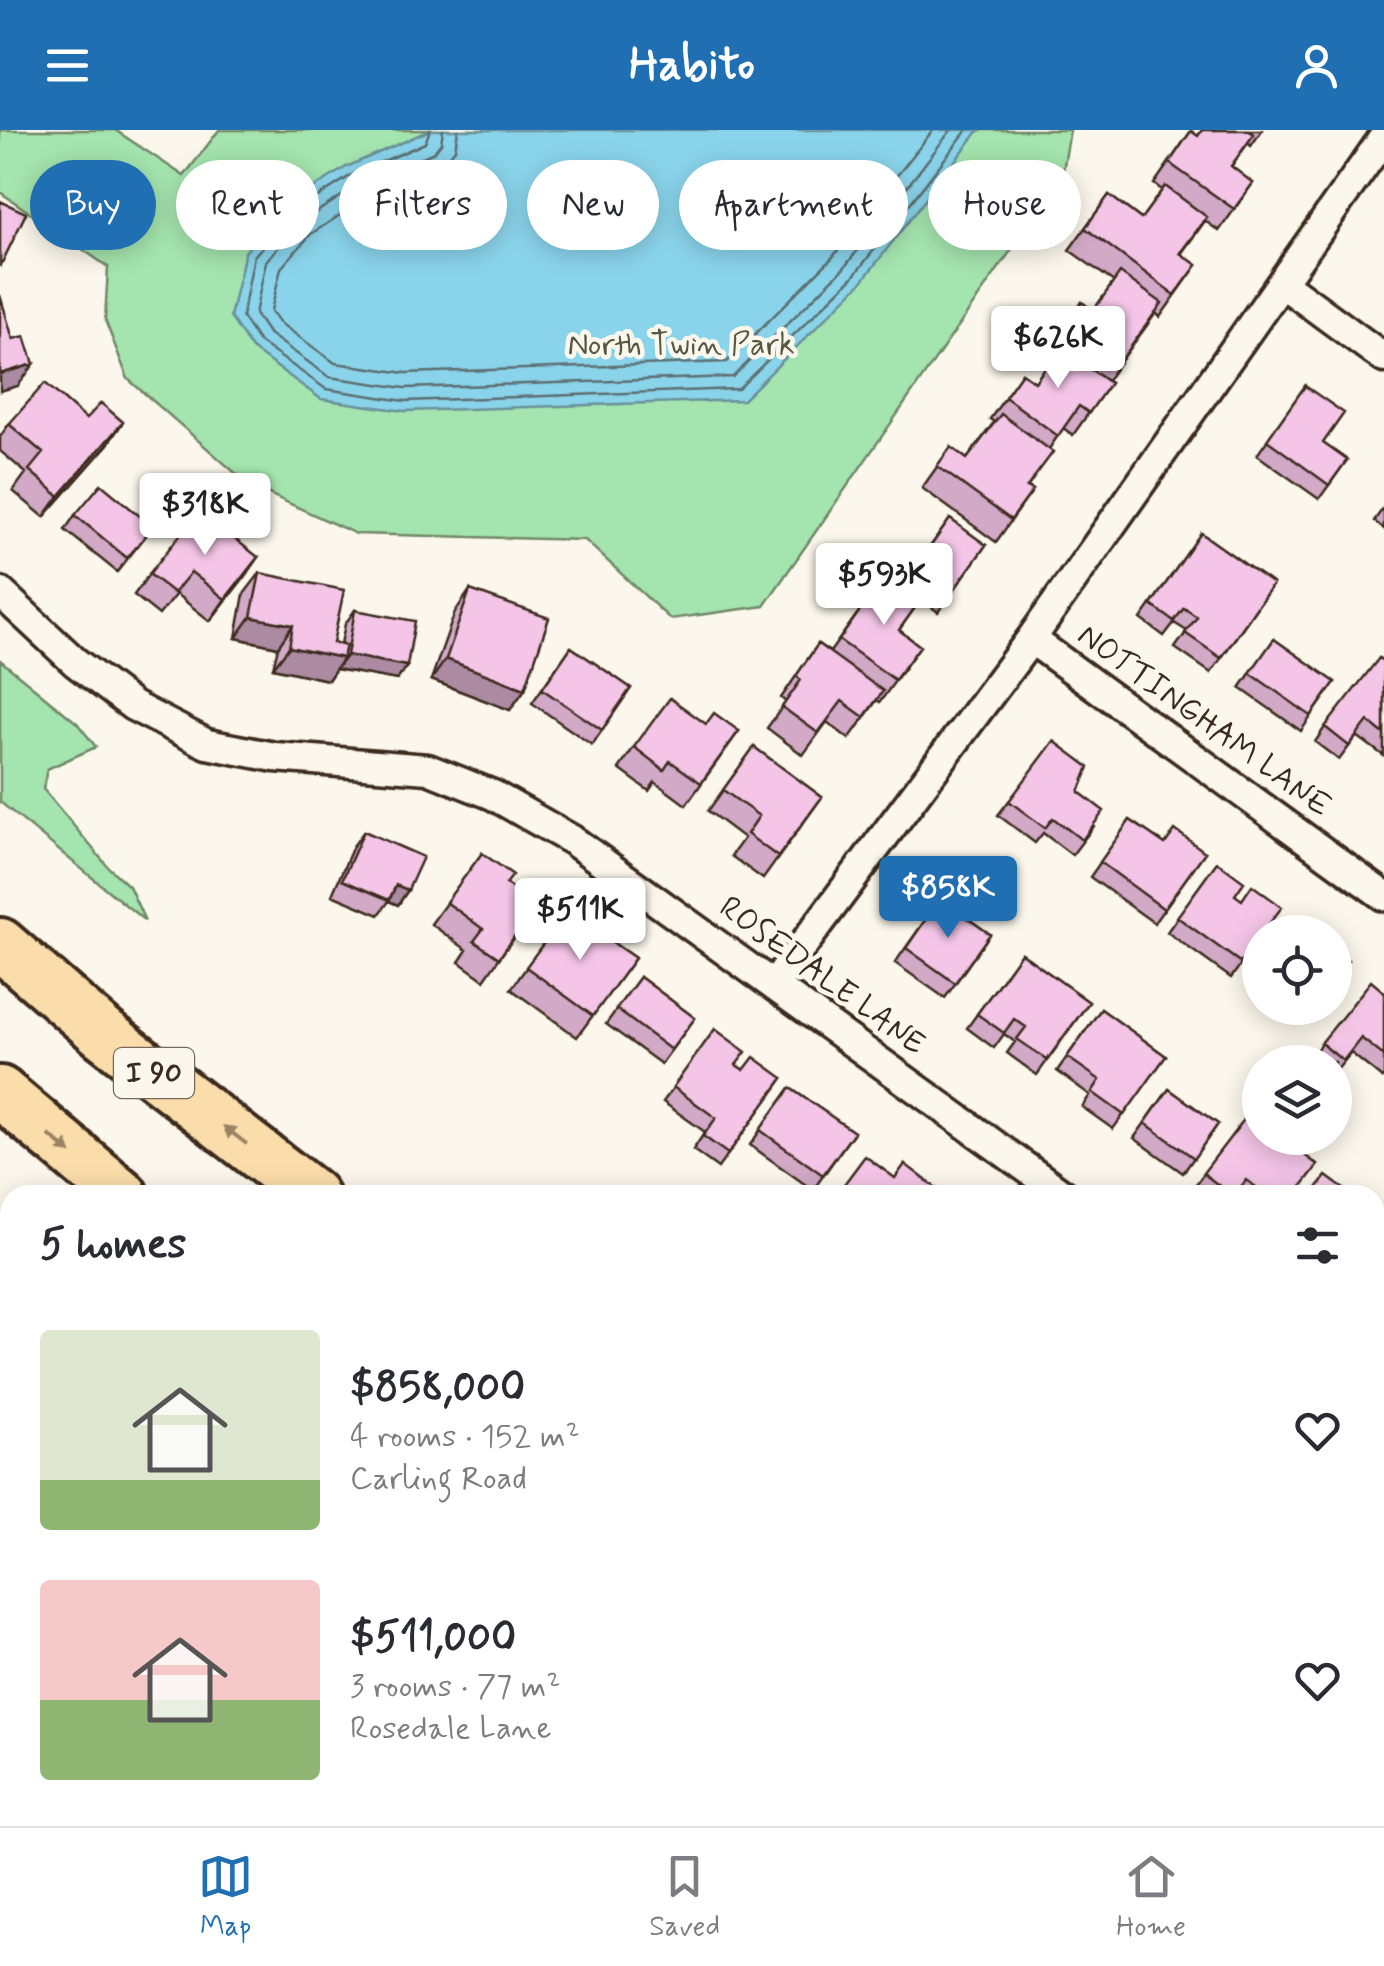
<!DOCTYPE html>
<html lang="en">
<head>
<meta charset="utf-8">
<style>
  :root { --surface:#fff; --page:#f7f7f7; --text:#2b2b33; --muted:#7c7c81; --line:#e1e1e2; --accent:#1f6fb2 }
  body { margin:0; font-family:Mynerve,sans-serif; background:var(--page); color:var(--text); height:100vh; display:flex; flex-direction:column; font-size:38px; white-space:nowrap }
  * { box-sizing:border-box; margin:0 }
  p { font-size:32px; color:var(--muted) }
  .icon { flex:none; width:55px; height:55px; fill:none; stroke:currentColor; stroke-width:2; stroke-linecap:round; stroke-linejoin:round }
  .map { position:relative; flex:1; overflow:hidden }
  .side { position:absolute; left:0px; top:1055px; width:1385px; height:642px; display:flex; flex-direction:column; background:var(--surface); border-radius:30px 30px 0 0; box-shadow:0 5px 25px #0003 }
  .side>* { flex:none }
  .top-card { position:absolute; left:30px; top:30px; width:1325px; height:90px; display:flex; gap:20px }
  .tools { position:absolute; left:1242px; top:785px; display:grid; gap:20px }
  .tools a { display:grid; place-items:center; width:110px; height:110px; border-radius:50%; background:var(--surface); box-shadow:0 5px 25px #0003; font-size:50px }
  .price { position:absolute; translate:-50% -85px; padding:0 22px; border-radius:10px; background:#fff; color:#222; font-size:32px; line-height:65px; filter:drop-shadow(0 2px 5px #0008) }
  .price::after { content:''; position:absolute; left:50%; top:60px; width:30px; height:22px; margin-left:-15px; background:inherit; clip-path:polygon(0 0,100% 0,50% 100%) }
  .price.on { background:var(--accent); color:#fff }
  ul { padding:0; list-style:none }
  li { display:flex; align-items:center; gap:30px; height:250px; padding:0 40px }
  li span { display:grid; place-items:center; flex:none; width:280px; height:200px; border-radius:10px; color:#555 }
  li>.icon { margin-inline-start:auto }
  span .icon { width:120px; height:120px; fill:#fffc; stroke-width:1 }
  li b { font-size:42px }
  h2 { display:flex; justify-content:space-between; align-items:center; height:120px; padding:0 40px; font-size:42px }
  .pill { padding:0 35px; border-radius:45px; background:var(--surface); box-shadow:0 5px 25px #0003; font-size:35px; line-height:90px }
  .pill.on { background:var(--accent); color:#fff }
  header { display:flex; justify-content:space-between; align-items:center; height:130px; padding:0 40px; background:var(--accent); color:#fff; font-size:45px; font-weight:700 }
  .menu { display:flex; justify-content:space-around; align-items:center; height:140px; border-top:2px solid var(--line); background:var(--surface); font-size:28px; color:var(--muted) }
  .menu a { display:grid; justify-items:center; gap:5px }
  .menu .on { color:var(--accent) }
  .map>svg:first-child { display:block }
</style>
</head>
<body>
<header><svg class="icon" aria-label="menu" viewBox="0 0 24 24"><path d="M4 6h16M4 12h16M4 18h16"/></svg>Habito<svg class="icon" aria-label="person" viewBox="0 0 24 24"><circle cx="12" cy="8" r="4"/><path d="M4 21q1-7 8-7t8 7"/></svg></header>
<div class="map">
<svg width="1384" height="1696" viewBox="0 0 1384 1696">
  <rect width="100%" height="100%" fill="#fbf7ec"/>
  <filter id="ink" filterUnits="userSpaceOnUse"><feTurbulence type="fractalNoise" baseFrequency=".01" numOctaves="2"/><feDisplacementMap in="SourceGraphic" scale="20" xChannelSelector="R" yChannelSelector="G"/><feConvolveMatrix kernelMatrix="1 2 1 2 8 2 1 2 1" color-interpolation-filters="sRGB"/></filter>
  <g filter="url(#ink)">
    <!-- green -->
    <path fill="#a4e4ae" stroke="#708766" stroke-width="2.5" d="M0,0H115L184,46L219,0H1070L1062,47L764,476L670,489L585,410L356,404L249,355L128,249L105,190L108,137L0,62Z
      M0,530L77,593L96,617L47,639L43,659L109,738L129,756L145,791L0,672Z
      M0,1105L10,1113V1688H595L606,1696H0Z"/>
    <!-- water -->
    <path fill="#8ad4eb" stroke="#6a9099" stroke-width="2.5" d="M430,0H979L860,154L743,270L404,281L321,269L252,219L230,187L245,122L287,75L346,37Z"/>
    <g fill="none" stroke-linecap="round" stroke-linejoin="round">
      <!-- shore -->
      <path stroke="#5b6e70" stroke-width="2.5" d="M430,0L425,13L350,46L293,83L254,126L242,187L259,212L326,259L405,271L738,259L853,147L967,0
        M443,0L441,13L434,22L356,57L301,92L266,131L255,184L268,203L329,247L405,258L733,247L844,138L951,0
        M458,0L455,19L443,34L363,70L311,104L281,138L271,181L280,193L335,233L406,243L727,232L832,128L933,0"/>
      <defs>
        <path id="minor" d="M1282,153L1384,228
          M0,462L75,532L133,576L207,614L275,627L428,639L493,665L572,710L1064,1065
          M1031,509L1384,766
          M774,854L1031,509L1384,7
          M1375,1291L1384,1298"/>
        <path id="tertiary" d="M0,1198L10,1205
          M646,1688L657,1696"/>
        <path id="motorway" d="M0,814L104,904L312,1065
          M0,962L122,1065
          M940,1688L951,1696
          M1136,1688L1148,1696"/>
      </defs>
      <!-- minor casing -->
      <use href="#minor" stroke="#3b2a1e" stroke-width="35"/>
      <!-- tertiary casing -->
      <use href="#tertiary" stroke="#3b2a1e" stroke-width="42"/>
      <!-- motorway casing -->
      <use href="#motorway" stroke="#3b2a1e" stroke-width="58"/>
      <!-- path -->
      <path stroke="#3b2a1e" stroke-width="5" stroke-dasharray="8 8" stroke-linecap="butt" d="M0,1415L10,1431
        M283,1688L328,1696"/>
      <!-- minor -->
      <use href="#minor" stroke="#fbf7ec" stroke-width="28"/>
      <!-- tertiary -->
      <use href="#tertiary" stroke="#fbf7ec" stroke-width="35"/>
      <!-- motorway -->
      <use href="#motorway" stroke="#fbddab" stroke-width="50"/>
    </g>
    <!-- wall -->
    <path fill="#d2a9c7" stroke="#3b2a1e" stroke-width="2.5" d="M1202,0H1262L1251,16L1248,13L1231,37L1253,53L1219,101L1205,91L1181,124L1197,135L1160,187L1156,183L1107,250L1110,253L1073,305L1063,298L1049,319L1028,357L1033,360L996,412L922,358L951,317L967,329L994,292L990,289L1022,243L1035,252L1058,220L1052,215L1082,172L1093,181L1114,152L1069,120L1109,65L1141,89L1162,60L1154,54L1191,1L1198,6Z
      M1305,256L1323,313L1347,330L1319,369L1257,325Z
      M9,294L108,314L44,387L13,361L26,343L0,321V307Z
      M1384,377V399L1374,391Z
      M75,385L153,397L117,442L65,400Z
      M950,389L986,415L938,482L921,469L899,500L920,516L880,572L877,570L849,609L827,592L803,625L767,598L786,572L781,568L818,514L830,522L886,444L902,456Z
      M1201,403L1273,454L1211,543L1175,518L1187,501L1174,493L1164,506L1141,489Z
      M258,427L210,491L176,464L159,485L134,465L149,444Z
      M260,443L333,513L341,514L345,494L355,480L407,536L397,550L336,539L337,537L328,550L273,538L278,517L236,508L244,464Z
      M470,460L525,559L510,580L431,550L455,482Z
      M1274,509L1335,552L1301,601L1240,558Z
      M571,517L631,558L592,615L532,573Z
      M1384,532V626L1357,606L1339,630L1315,612L1325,597Z
      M706,594L739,601L686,675L655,652L649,661L619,639L634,617Z
      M754,617L822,667L763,749L731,726L744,708L708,681Z
      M1079,662L1094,696L1072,725L1043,703L1035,713L998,685L1009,671Z
      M1130,690L1165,714L1205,722L1154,793L1090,747Z
      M364,701L408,760L398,775L389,771L379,785L332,765L353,716Z
      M482,723L506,754L536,776L484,850L459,832L467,820L431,794Z
      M1217,732L1260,808L1231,848L1167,802Z
      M940,769L990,804L945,868L895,833Z
      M567,781L635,828L577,907L511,859Z
      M1021,823L1089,872L1037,945L1007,923L1015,912L1004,904L994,918L967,898Z
      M640,847L695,888L661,934L606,894Z
      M1384,862V946L1382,948L1351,923L1335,942V932H1317L1311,928L1321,913Z
      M1101,879L1166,926L1113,999L1082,977L1090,965L1057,941Z
      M715,899L736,935L744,940L783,948L718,1038L693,1020L705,1002L663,972Z
      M790,958L854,1002L813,1060L750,1015Z
      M1169,959L1218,994L1183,1043L1134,1008Z
      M1249,983L1296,1065H1202L1193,1058Z
      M1384,1141V1192L1375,1185V1152Z
      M1384,1453V1490L1375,1484V1467Z"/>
    <!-- shaded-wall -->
    <path fill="#ab8aa2" stroke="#3b2a1e" stroke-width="2.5" d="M34,234L18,256L0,261V244Z
      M123,292L108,314L44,387L59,366Z
      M258,427L243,449L210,491L225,469Z
      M251,487L293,495L278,517L236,508Z
      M289,517L343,528L328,550L273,538Z
      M347,525L407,536L397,550L336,539Z
      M446,529L525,559L510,580L431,550Z
      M396,755L408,760L398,775L389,771Z"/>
    <!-- building -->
    <path fill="#f4c5e7" stroke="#3b2a1e" stroke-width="2.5" d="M1202,0H1248L1254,4L1231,36L1253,53L1234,79L1169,33L1191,1L1198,6Z
      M1165,56L1207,87L1180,123L1197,135L1175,165L1085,98L1109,65L1141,89Z
      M0,71L26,83L0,137Z
      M1120,143L1162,173L1120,232L1067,193L1082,172L1093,181Z
      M0,165L13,209L25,206L34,234L0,244Z
      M1060,217L1110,253L1089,283L1079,276L1058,306L1005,267L1022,243L1035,252Z
      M45,253L86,289L101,273L123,292L59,366L29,340L43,323L9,294Z
      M1305,256L1344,283L1323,313L1347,330L1329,355L1267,310Z
      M1001,284L1053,322L1027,357L1033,360L1011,390L937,336L951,317L967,329Z
      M101,354L153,397L127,428L75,385Z
      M199,381L258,427L225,469L191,442L174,463L149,444Z
      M950,389L986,415L949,467L913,441Z
      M1201,403L1273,454L1221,528L1185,503L1197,487L1184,478L1174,491L1151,475Z
      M260,443L344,460L333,513L346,515L343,528L289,517L293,495L251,487Z
      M886,444L921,469L899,500L920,516L895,550L839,510Z
      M470,460L549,488L525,559L446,529Z
      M355,480L415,491L407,536L347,525Z
      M1274,509L1335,552L1311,586L1250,543Z
      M818,514L883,561L864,587L842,571L818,603L782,577L801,550L796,546Z
      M571,517L631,558L602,600L542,559Z
      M1379,528L1384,532V604L1368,591L1349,616L1325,597Z
      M670,568L706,594L714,583L739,601L701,653L670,631L664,640L634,617Z
      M1054,611L1089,637L1079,662L1104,681L1082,710L1053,688L1045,698L1009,671Z
      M754,617L822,667L778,727L747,704L759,686L723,660Z
      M1130,690L1165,714L1175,700L1205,722L1164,779L1100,732Z
      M364,701L423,727L408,760L396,755L389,770L342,750Z
      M482,723L513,745L506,754L536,776L499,828L474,811L483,799L446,772Z
      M1217,732L1244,752L1235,765L1242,770L1252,755L1282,777L1263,802H1260V807L1241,833L1177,787Z
      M940,769L990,804L955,853L906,818Z
      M567,781L635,828L593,886L526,837Z
      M1297,793L1310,802H1290Z
      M1335,821L1348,830L1335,847Z
      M1021,823L1089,872L1047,930L1017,909L1026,897L1014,889L1004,903L977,884Z
      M640,847L695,888L671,920L616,879Z
      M1371,851L1384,862V926L1361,908L1343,931L1321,913Z
      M1101,879L1166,926L1124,985L1092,962L1100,950L1067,927Z
      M715,899L746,922L736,935L744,940L754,927L783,948L728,1024L703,1006L716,988L673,957Z
      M790,958L854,1002L823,1045L760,1000Z
      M1169,959L1218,994L1194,1028L1145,993Z
      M1249,983L1260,991V1008H1281L1318,1035L1295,1065H1250L1256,1057L1246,1050L1235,1065H1231L1203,1043Z
      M865,1026L895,1048L905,1034L939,1060L936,1065H836Z
      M1326,1046L1352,1065H1312Z
      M1375,1081L1384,1088V1101L1375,1114Z
      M1384,1141V1169L1375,1162V1152Z
      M1375,1380L1384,1386V1399L1375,1412Z
      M1384,1454V1469L1377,1464Z"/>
    <!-- one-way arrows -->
    <defs><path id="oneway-solid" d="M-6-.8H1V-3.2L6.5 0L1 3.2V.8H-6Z" transform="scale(2.5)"/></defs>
    <g fill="#9b8464">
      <use href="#oneway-solid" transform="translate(235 1005) rotate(-142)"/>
      <use href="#oneway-solid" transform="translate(60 1014) rotate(39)"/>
    </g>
  </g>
  <g text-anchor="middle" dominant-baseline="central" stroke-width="9" stroke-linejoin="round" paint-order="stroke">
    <!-- shield labels -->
    <rect fill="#fbf7ec" stroke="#75685c" stroke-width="2.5" x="114" y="918" width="80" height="50" rx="8"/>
    <g font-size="30" font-weight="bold" fill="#3b2a1e">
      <text x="154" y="943">I 90</text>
    </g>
    <!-- park labels -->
    <g font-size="32" fill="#555842" stroke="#fbf7ec">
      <text x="681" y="215">North Twin Park</text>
    </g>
    <!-- street labels -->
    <g font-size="32" fill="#3b2a1e" stroke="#fbf7ec">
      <text transform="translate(1204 591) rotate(36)">NOTTINGHAM LANE</text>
      <text transform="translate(822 846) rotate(36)">ROSEDALE LANE</text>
    </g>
  </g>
</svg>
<div class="tools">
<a><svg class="icon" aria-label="locate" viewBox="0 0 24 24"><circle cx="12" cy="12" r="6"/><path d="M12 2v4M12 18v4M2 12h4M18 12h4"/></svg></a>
<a><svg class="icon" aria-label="layers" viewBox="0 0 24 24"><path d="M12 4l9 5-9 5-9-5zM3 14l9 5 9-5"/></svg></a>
</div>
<b class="price" style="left:1058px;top:261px">$626K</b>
<b class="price" style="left:205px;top:428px">$318K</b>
<b class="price" style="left:884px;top:498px">$593K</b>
<b class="price on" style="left:948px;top:811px">$858K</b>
<b class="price" style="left:580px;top:833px">$511K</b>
<div class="top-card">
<a class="pill on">Buy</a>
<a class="pill">Rent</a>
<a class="pill">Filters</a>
<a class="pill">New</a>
<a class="pill">Apartment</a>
<a class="pill">House</a>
</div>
<section class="side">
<h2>5 homes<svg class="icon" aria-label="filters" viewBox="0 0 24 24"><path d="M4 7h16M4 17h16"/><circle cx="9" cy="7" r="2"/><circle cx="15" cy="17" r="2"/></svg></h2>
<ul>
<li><span style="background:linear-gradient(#dfe7d0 75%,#8fb573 0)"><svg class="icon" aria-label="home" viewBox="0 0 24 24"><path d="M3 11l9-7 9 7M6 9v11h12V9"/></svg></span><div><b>$858,000</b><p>4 rooms · 152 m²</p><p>Carling Road</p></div><svg class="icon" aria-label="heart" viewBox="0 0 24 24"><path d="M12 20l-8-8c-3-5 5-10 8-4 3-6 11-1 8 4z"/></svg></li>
<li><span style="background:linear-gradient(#f6c9c9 60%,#8fb573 0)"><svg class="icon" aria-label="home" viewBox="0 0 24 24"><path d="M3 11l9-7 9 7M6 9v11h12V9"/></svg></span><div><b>$511,000</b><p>3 rooms · 77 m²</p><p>Rosedale Lane</p></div><svg class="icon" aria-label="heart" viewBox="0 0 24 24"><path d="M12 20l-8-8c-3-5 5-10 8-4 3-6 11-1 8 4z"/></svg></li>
</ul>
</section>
</div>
<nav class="menu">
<a class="on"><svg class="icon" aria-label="map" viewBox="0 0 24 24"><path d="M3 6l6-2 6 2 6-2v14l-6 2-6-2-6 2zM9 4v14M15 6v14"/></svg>Map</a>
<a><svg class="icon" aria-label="saved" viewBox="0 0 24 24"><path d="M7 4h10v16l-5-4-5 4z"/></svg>Saved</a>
<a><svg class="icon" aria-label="home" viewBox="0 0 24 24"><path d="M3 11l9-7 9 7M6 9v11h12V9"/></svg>Home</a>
</nav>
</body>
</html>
